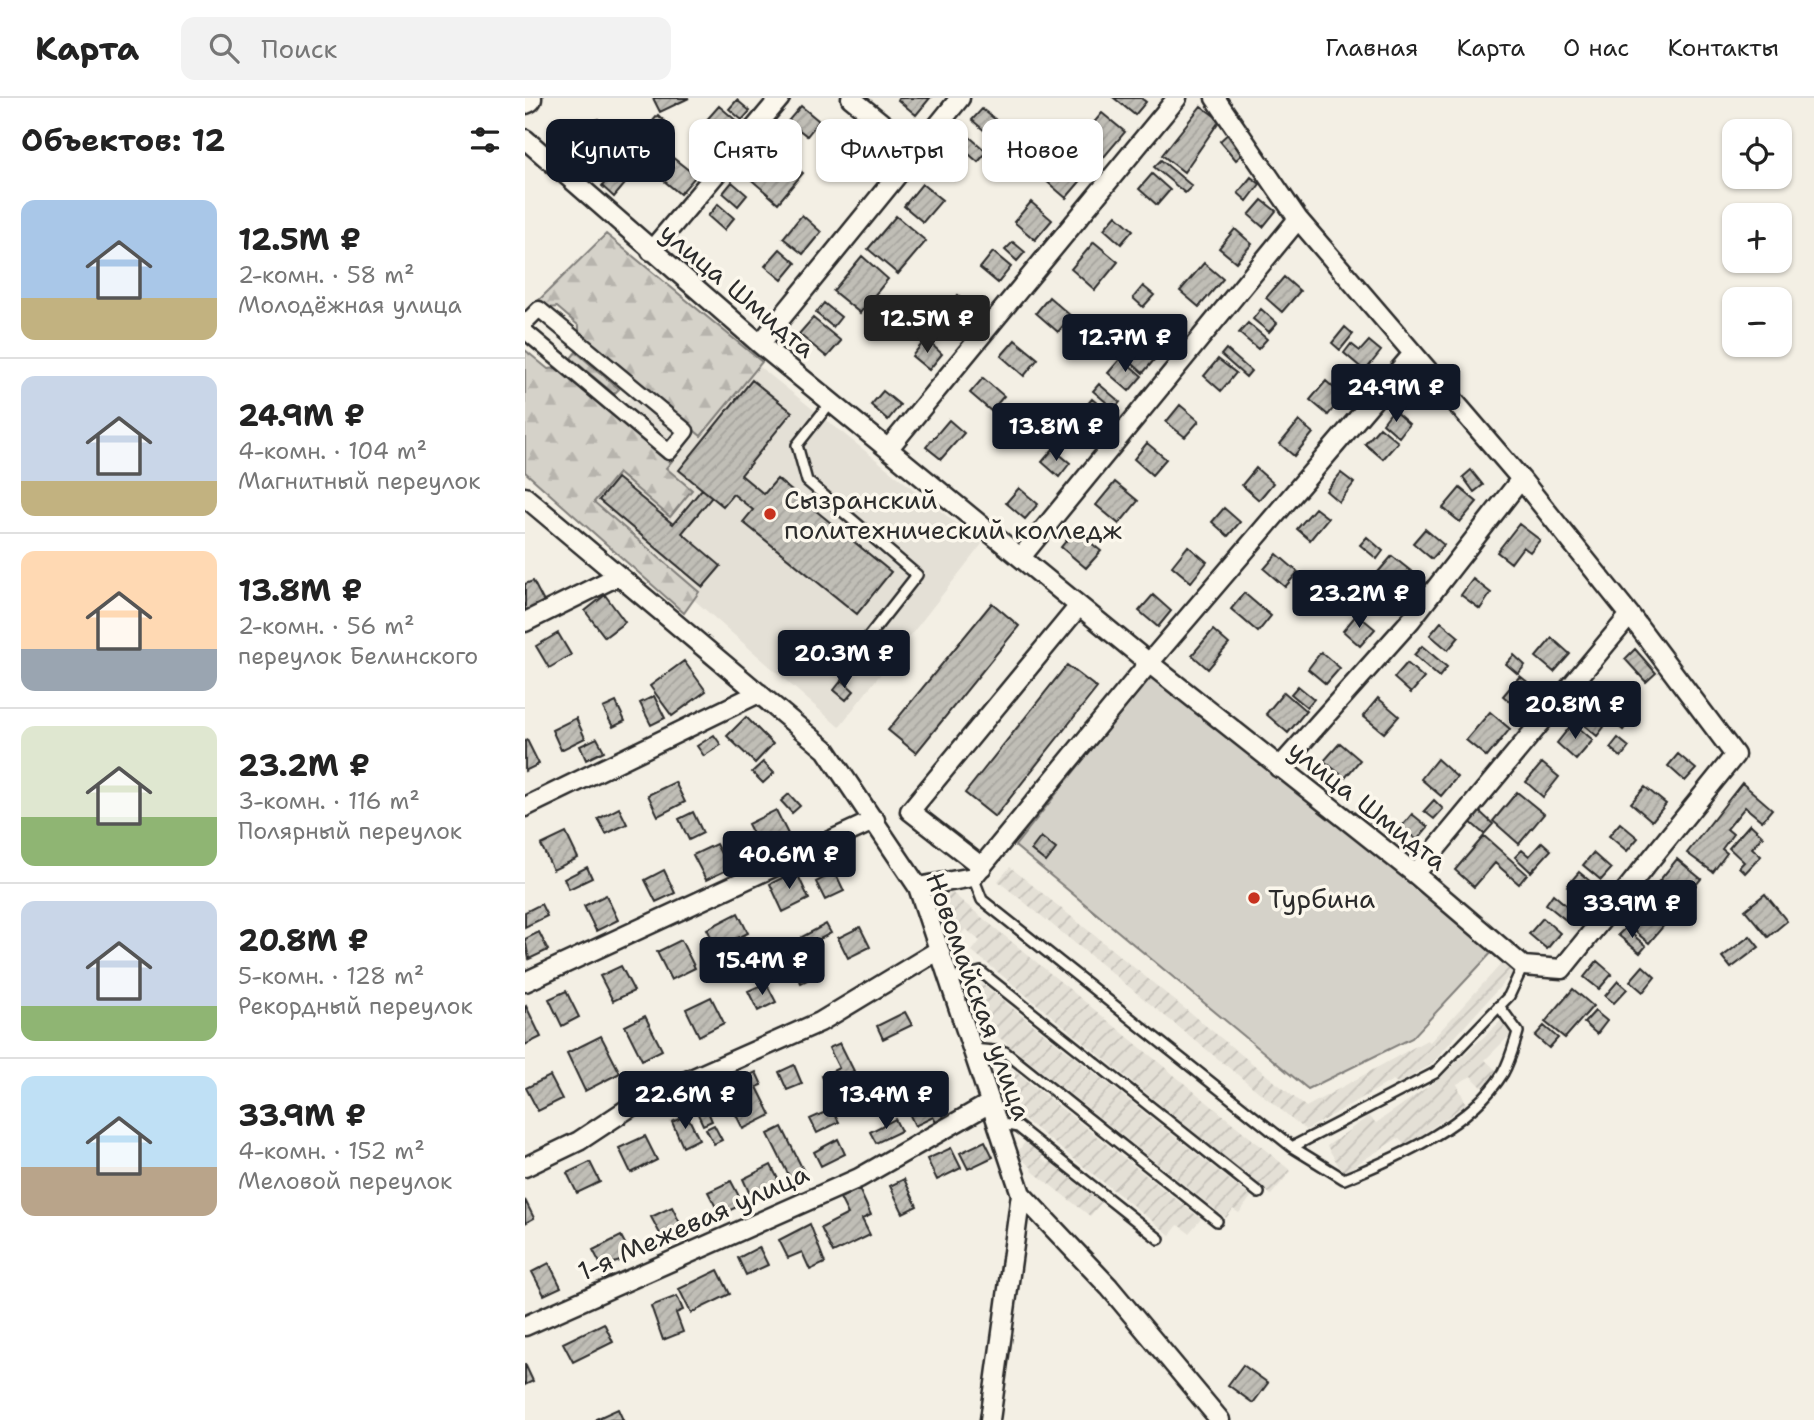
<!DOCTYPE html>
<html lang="ru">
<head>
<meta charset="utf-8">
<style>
  :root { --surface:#fff; --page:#f2f2f2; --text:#222; --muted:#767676; --line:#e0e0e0; --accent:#111827 }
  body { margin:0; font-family:"Shantell Sans",sans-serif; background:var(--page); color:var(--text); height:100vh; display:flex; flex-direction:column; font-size:26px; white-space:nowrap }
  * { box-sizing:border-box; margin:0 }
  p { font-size:23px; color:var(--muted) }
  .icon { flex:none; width:38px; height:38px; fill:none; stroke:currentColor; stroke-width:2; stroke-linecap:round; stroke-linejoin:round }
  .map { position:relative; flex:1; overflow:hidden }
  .drawer { display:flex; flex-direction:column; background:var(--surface); width:525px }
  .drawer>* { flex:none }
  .banner { position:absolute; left:21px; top:21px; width:665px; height:63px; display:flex; gap:14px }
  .tools { position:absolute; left:1197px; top:21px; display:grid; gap:14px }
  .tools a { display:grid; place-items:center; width:70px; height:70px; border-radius:14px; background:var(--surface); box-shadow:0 2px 5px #0004; font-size:35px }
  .price { position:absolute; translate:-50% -60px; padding:0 16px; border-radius:7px; background:var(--accent); color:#fff; font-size:23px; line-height:46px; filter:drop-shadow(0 2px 4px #0008) }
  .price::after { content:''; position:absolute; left:50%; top:42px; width:21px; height:16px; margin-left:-10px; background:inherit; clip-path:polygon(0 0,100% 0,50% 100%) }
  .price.on { background:#222; color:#fff }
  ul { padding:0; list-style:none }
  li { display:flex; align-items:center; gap:21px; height:175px; padding:0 21px }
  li+li { border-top:2px solid var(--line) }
  li span { display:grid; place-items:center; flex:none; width:196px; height:140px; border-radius:14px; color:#555 }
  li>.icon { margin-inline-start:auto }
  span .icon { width:84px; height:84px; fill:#fffc; stroke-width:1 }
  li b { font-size:30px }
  h2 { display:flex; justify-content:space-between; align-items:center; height:84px; padding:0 21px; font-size:30px }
  .chip { padding:0 24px; border-radius:14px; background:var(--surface); box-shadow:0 2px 5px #0004; font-size:24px; line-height:63px }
  .chip.on { background:var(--accent); color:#fff }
  header { display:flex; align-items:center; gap:42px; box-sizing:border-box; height:98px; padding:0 35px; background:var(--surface); border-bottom:2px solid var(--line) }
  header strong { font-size:33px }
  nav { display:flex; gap:38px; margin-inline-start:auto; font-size:24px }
  .search { width:490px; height:63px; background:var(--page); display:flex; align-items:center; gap:18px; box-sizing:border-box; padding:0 24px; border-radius:14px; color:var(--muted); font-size:26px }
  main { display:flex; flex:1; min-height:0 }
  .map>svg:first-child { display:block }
</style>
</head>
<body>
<header>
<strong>Карта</strong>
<div class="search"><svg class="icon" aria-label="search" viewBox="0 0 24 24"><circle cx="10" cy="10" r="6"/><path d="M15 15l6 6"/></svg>Поиск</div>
<nav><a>Главная</a><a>Карта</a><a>О нас</a><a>Контакты</a></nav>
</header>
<main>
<section class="drawer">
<h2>Объектов: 12<svg class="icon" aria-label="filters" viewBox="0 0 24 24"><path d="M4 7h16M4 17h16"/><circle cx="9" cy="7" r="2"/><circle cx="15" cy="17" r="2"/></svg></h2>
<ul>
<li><span style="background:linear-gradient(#a9c7e8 70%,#c2b280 0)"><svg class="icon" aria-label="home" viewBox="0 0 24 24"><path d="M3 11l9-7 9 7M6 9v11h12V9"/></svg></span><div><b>12.5M ₽</b><p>2-комн. · 58 m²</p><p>Молодёжная улица</p></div></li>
<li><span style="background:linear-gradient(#c9d6e8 75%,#c2b280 0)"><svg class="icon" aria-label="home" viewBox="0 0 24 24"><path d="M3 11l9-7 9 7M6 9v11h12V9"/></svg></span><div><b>24.9M ₽</b><p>4-комн. · 104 m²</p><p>Магнитный переулок</p></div></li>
<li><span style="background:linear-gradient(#ffd9b3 70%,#9aa5b1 0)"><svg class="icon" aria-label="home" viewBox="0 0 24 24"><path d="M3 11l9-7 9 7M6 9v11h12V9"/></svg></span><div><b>13.8M ₽</b><p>2-комн. · 56 m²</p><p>переулок Белинского</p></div></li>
<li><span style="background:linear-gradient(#dfe7d0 65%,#8fb573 0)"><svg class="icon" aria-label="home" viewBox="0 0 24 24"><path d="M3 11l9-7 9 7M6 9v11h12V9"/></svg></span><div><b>23.2M ₽</b><p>3-комн. · 116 m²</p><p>Полярный переулок</p></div></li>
<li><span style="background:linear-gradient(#c9d6e8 75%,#8fb573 0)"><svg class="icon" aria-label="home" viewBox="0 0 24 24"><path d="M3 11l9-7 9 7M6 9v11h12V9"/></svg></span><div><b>20.8M ₽</b><p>5-комн. · 128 m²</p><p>Рекордный переулок</p></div></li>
<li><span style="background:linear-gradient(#bfe0f5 65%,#b9a48a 0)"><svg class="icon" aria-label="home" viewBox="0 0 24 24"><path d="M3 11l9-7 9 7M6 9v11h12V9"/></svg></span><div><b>33.9M ₽</b><p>4-комн. · 152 m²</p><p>Меловой переулок</p></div></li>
</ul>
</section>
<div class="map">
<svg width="1289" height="1322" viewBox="0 0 1289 1322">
  <defs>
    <pattern id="industrial-furrows" width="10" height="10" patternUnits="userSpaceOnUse" patternTransform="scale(1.75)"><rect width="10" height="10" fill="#e4e0d6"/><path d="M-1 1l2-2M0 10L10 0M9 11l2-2" fill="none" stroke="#c4c0b8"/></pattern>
    <pattern id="forest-firs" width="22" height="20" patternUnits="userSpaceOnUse" patternTransform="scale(1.75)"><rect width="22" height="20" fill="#d5d2c9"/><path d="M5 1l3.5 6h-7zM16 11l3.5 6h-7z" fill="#b7b4ad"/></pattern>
    <pattern id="building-hatch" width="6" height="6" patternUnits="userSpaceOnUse" patternTransform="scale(1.75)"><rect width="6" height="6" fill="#c0beb6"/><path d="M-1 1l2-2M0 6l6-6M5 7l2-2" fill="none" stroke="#a5a39d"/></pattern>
  </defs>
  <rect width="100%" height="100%" fill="#f3efe4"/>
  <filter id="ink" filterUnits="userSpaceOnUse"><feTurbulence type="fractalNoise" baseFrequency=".0143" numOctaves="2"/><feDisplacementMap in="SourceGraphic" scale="14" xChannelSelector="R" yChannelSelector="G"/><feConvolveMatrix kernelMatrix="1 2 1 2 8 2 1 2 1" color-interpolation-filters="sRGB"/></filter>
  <g filter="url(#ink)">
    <!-- built -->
    <path fill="#e4e0d6" d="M171,218L457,446L314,629L36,385Z"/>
    <!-- industrial -->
    <path fill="url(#industrial-furrows)" d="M485,769L781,1009L902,942L905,944L978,864L990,872L905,967L874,986L868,982L781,1032L473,783Z
      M426,794L766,1073L746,1097L447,853L455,843L441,831L435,837L412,819L418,811L415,808Z
      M457,886L726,1099L714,1115L708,1111L701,1120L437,910Z
      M977,922L988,934L960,962L972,973L958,990L946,978L932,986L941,1006L881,1048L873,1040L818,1075L802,1048L844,1018L851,1025L911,983Z
      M478,964L676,1121L664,1135L653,1127L645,1137L486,1011L488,1007L477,998L483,990L468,978Z
      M501,1043L518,1058L516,1060L523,1066L525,1063L576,1105L565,1118L506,1072L507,1070L491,1056Z"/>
    <!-- forest -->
    <path fill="url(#forest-firs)" stroke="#807e7a" stroke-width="2" d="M81,136L237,264L176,338L54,238V228L32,209L24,210L14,202Z
      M0,252L23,271L33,270L147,363L141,370L167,392L145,419L93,375L69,404L174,494L159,515L0,374Z
      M51,254L94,291L89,296L46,260Z"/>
    <!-- green -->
    <path fill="#d5d2c9" stroke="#807e7a" stroke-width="2" d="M628,574L968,853L887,940L783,991L490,748Z"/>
    <!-- building -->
    <path fill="url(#building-hatch)" stroke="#2b2b2b" stroke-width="2" d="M128,0H164L135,14Z
      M374,0H405L391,17L373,2Z
      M589,0H616L621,4L610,17Z
      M212,2L225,13L217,22L204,11Z
      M194,8L214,25L199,43L179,25Z
      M276,8L294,23L282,38L263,23Z
      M676,8L695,22L659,74L637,57Z
      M457,11L471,22L461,34L447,22Z
      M577,15L600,34L578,60L555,41Z
      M133,17L148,31L142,38L127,24Z
      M73,21L80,35L56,45L50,32Z
      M705,34L721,53L711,62L695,43Z
      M440,35L462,54L453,64L431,45Z
      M516,39L530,51L521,63L506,51Z
      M240,43L278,75L253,105L215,72Z
      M336,48L354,64L340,81L321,65Z
      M425,52L442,67L429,82L412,67Z
      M543,55L564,73L541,100L520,82Z
      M147,59L171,78L155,96L132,77Z
      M636,62L667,88L660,95L629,69Z
      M92,70L105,80L89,99L77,88Z
      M627,76L645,92L632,107L614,91Z
      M726,79L735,86L722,103L713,95Z
      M207,84L222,97L213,108L198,95Z
      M397,86L417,102L398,124L379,108Z
      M737,102L751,113L738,129L724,117Z
      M506,104L527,122L510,142L489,124Z
      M193,106L209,120L199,132L183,118Z
      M277,117L296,134L278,156L258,140Z
      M591,117L608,132L596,146L579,131Z
      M371,118L401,143L373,176L343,151Z
      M710,131L727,146L711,164L694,150Z
      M488,144L500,154L492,163L480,152Z
      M569,144L593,164L570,192L546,171Z
      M255,151L271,165L257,182L240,168Z
      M468,154L486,169L473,185L455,170Z
      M337,158L363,181L335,215L308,193Z
      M679,165L698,181L674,209L655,193Z
      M759,179L775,193L757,214L741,200Z
      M618,188L629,197L618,209L608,200Z
      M433,197L451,212L437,228L420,213Z
      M524,199L546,218L533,234L511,215Z
      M299,205L316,219L308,229L291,215Z
      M736,211L752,225L744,234L728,221Z
      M633,219L652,235L639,251L620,235Z
      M288,220L316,243L302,259L274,236Z
      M723,225L742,241L733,251L714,235Z
      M820,229L828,236L815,252L807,245Z
      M401,241L417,256L404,272L387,258Z
      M490,242L513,261L499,278L476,258Z
      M844,243L856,253L840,273L819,255L826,246L835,253Z
      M613,248L629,262L618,275L602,261Z
      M701,251L726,273L721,279L696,257Z
      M596,260L617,278L604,293L583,275Z
      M693,261L711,275L696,293L679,278Z
      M458,280L479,298L466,313L445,295Z
      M227,282L267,314L216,377L239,396L252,381L366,474L332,516L218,424L228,412L208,396L198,408L154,372Z
      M801,283L818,298L803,317L785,302Z
      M574,286L595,304L589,311L568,293Z
      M358,293L375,307L363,322L346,307Z
      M567,301L588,318L574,334L554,316Z
      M655,307L674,323L660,339L641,324Z
      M868,312L884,326L874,339L858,325Z
      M424,322L439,335L416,361L401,349Z
      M774,323L788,335L769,358L755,346Z
      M481,328L489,335L480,346L471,339Z
      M855,329L873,344L858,361L840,346Z
      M622,345L641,361L627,377L609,361Z
      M528,351L545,365L534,379L517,364Z
      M731,370L748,385L734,402L717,387Z
      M946,372L958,387L949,394L938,379Z
      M816,375L829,385L814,404L801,393Z
      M92,380L148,426L177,391L187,399L157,435L196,468L178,489L74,402Z
      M590,384L613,403L594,426L571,407Z
      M494,390L513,406L500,421L481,405Z
      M935,390L952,404L935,424L918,410Z
      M699,410L715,424L703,438L687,424Z
      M790,410L803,420L785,442L772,431Z
      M994,426L1015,442L1005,454L998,449L986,465L972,454Z
      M900,431L919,447L907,461L888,445Z
      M550,432L576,453L561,470L536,449Z
      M842,439L858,453L852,461L835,447Z
      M663,448L682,464L666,484L647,468Z
      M752,456L773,474L760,489L739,471Z
      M867,458L892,478L865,510L840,489Z
      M948,481L966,495L955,511L936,497Z
      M8,483L19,504L0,513V486Z
      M719,495L746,518L733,534L706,511Z
      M80,497L100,524L80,539L60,513Z
      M628,497L646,513L633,529L614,513Z
      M467,505L494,528L391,655L363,632Z
      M832,516L850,531L835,548L818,533Z
      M916,524L934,539L923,552L905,537Z
      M688,532L704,546L683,571L667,557Z
      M33,535L46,557L24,570L11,548Z
      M1027,540L1045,556L1029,574L1011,559Z
      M897,548L922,569L914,579L889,557Z
      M1110,551L1131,575L1121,584L1100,561Z
      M796,554L815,570L801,586L783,571Z
      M989,557L1000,567L993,576L981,566Z
      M159,563L181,593L147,618L125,588Z
      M882,565L899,580L886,595L869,580Z
      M542,567L572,590L470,719L440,695Z
      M995,578L1015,594L998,615L978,598Z
      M317,582L329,593L321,602L309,592Z
      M1079,587L1112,615L1098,632L1065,604Z
      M773,588L789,601L782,609L766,596Z
      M759,594L781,613L763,635L741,616Z
      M129,598L140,620L126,627L115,605Z
      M853,600L874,618L859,635L838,618Z
      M91,604L100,623L88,629L78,610Z
      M1059,612L1079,629L1072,638L1052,621Z
      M965,614L985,631L962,659L941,642Z
      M221,619L248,646L230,665L202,638Z
      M51,620L60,640L36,652L27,632Z
      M1048,625L1068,642L1051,662L1032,645Z
      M189,637L196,647L179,658L172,648Z
      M72,640L79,653L61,662L55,648Z
      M1093,640L1104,649L1096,659L1085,650Z
      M2,642L14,666L0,673V643Z
      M815,645L835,662L820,680L799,663Z
      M1153,656L1171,671L1160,683L1143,668Z
      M912,661L932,679L916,698L896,681Z
      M238,664L249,675L238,685L227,674Z
      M1017,665L1034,679L1018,699L1001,684Z
      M150,684L160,704L133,718L123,697Z
      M1217,685L1247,711L1237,723L1220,709L1202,731L1208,736L1197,751L1202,755L1188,774L1162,755Z
      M1120,689L1141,706L1127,723L1106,705Z
      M992,694L1019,716L994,746L968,723Z
      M264,696L275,708L267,715L256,703Z
      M909,702L918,711L909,721L899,713Z
      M94,710L102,726L81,736L73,721Z
      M251,712L265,740L237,754L223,726Z
      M953,712L968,726L959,736L944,723Z
      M168,714L178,735L164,742L154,721Z
      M887,716L903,729L892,742L876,729Z
      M1095,725L1113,740L1102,753L1084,738Z
      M1225,726L1238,738L1227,750L1236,758L1220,775L1214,769L1219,764L1204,750Z
      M41,735L53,760L28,772L16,747Z
      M959,738L1002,776L994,786L970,765L949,789L930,772Z
      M516,739L531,751L521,764L506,752Z
      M1017,744L1026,752L1006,774L990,759L997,752L1004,758Z
      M191,746L204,771L181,782L168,757Z
      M1068,755L1086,771L1076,782L1058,767Z
      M1152,761L1176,781L1145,818L1122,798Z
      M62,769L67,780L44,791L39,781Z
      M139,772L150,795L131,804L120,782Z
      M271,773L284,801L258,814L245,786Z
      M310,774L319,793L300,802L291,784Z
      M1054,774L1072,789L1060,803L1042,788Z
      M1028,796L1049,814L1042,823L1021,806Z
      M1240,796L1262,823L1243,839L1220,812Z
      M81,797L93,822L71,833L59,808Z
      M16,806L22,818L0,829V814Z
      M1119,807L1141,825L1124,845L1102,827Z
      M213,815L223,835L192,850L182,831Z
      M1018,820L1035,835L1022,851L1004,836Z
      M301,826L306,835L282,848L277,839Z
      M335,829L345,849L323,860L313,840Z
      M1100,830L1121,848L1115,855L1093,837Z
      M14,834L23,852L4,861L0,841Z
      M1225,838L1234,849L1206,870L1197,859Z
      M156,842L170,870L146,882L132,854Z
      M284,850L297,875L276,885L264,860Z
      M1072,863L1087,876L1074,891L1059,879Z
      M96,868L109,893L88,903L75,878Z
      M1118,868L1130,879L1118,894L1105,883Z
      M1093,883L1102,891L1089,905L1080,898Z
      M241,885L251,904L233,913L223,893Z
      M1048,891L1068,908L1040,940L1020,924Z
      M41,893L54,919L37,928L24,901Z
      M186,899L199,925L174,938L161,911Z
      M1,908L16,939L0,947V909Z
      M1070,913L1082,923L1072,936L1059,925Z
      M380,914L387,927L358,941L352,928Z
      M120,918L137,952L117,962L100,928Z
      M1019,928L1033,940L1024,950L1010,938Z
      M76,938L95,975L60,993L42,955Z
      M315,945L329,973L317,979L327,999L311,1008L297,978L314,970L304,950Z
      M269,967L277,986L262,992L254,974Z
      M231,974L237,987L232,989L246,1017L218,1031L203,1001L226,990L221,979Z
      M25,978L37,1001L13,1013L1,990Z
      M411,991L417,1002L412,1005L420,1022L412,1026L408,1019L390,1028L380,1007Z
      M181,1009L187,1023L178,1027L172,1014Z
      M307,1011L314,1024L292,1035L285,1021Z
      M162,1017L174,1041L158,1049L147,1024Z
      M370,1021L376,1033L351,1045L345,1034Z
      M189,1027L197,1042L189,1046L181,1031Z
      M257,1029L281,1078L267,1084L243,1036Z
      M120,1038L132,1062L106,1075L94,1050Z
      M313,1041L320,1056L296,1068L289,1054Z
      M460,1043L468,1059L443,1071L435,1055Z
      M426,1050L436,1070L412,1082L402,1061Z
      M65,1064L75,1084L52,1095L42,1075Z
      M246,1067L256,1087L227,1101L218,1081Z
      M379,1081L392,1108L378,1115L365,1088Z
      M206,1083L218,1106L195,1117L183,1094Z
      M334,1091L346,1117L337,1121L345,1137L308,1155L296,1130L323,1116L315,1100Z
      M0,1102L9,1120L0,1125Z
      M147,1109L160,1135L140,1145L126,1119Z
      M285,1126L300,1165L285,1172L277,1154L263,1160L254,1142Z
      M96,1138L107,1159L77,1169L68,1152Z
      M234,1149L243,1167L221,1177L213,1160Z
      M24,1165L36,1189L19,1197L7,1174Z
      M193,1172L205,1196L166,1215L154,1191Z
      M152,1198L158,1212L151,1215L158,1234L138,1242L126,1208Z
      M79,1225L88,1244L48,1264L38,1245Z
      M0,1266L8,1283L0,1287Z
      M718,1267L743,1285L728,1305L703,1287Z
      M93,1311L98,1322H71V1321Z"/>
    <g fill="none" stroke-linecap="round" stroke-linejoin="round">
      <defs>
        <path id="service" d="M306,304L272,347L282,383L392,477L340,543
          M448,779L457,802L767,1049L910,975L984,898L998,868
          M424,882L456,874L734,1095
          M447,951L480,954L692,1123
          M472,1025L493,1029L634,1141
          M767,1049L819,1081C874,1059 946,1027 978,975C985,963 989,947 993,934L974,908"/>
        <path id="pedestrian" d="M0,225L14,211L161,333L144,354L0,233"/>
        <path id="minor" d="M326,0L391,53
          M0,41L235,246L624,565L890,776L998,868L1037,871L1210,657L1105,517L996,381L773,121L690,0
          M126,153L255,0
          M235,246L435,0
          M363,351L652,0
          M0,399L301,652L393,789L496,1096L465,1322
          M496,459L773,121
          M0,524L93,478
          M754,670L886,522L996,381
          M0,709L234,595
          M457,769L385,713L554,508
          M890,776L1105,517
          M393,789L448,779L624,565L887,257
          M0,884L350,722
          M0,1069L54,1043L110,1006L295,924L414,852
          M496,1096L584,1189L695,1322
          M0,1228L334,1080L465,1005"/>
        <path id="primary" d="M0,1L2,0"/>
      </defs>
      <!-- service casing -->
      <use href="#service" stroke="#2b2b2b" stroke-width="14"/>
      <!-- pedestrian casing -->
      <use href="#pedestrian" stroke="#2b2b2b" stroke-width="19"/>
      <!-- minor casing -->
      <use href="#minor" stroke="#2b2b2b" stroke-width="23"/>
      <!-- primary casing -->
      <use href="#primary" stroke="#2b2b2b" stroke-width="33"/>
      <!-- service -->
      <use href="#service" stroke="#fbf7ec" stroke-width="9"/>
      <!-- pedestrian -->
      <use href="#pedestrian" stroke="#fbf7ec" stroke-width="14"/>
      <!-- minor -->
      <use href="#minor" stroke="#fbf7ec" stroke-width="18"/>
      <!-- primary -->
      <use href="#primary" stroke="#fbf7ec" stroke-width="28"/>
    </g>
  </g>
  <!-- markers -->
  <g fill="#c8321e" stroke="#fbf7ec" stroke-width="2.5">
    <circle cx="245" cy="416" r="7"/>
    <circle cx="729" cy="800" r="7"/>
  </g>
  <g text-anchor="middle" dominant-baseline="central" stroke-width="7" stroke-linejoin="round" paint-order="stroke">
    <!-- street labels -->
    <g font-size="26" fill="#2b2b2b" stroke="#fbf7ec">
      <text transform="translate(213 192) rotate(40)">улица Шмидта</text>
      <text transform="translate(843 707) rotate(38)">улица Шмидта</text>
      <text transform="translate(454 898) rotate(70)">Новомайская улица</text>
      <text transform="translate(168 1124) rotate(-24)">1-я Межевая улица</text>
    </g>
    <!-- poi labels -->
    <g font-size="26" fill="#2b2b2b" stroke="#fbf7ec" text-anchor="start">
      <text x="259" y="401">Сызранский<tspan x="259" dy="30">политехнический колледж</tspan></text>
      <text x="743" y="800">Турбина</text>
    </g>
  </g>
</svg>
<div class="tools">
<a><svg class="icon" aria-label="locate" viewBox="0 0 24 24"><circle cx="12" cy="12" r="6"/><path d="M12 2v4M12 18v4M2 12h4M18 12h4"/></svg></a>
<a>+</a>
<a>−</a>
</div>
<b class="price on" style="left:402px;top:257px">12.5M ₽</b>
<b class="price" style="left:600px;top:276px">12.7M ₽</b>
<b class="price" style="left:871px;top:326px">24.9M ₽</b>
<b class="price" style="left:531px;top:365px">13.8M ₽</b>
<b class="price" style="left:834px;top:532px">23.2M ₽</b>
<b class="price" style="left:319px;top:592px">20.3M ₽</b>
<b class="price" style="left:1050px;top:643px">20.8M ₽</b>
<b class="price" style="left:264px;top:793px">40.6M ₽</b>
<b class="price" style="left:1107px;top:842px">33.9M ₽</b>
<b class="price" style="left:237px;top:899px">15.4M ₽</b>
<b class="price" style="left:160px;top:1033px">22.6M ₽</b>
<b class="price" style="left:361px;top:1033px">13.4M ₽</b>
<div class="banner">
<a class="chip on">Купить</a>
<a class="chip">Снять</a>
<a class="chip">Фильтры</a>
<a class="chip">Новое</a>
</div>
</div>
</main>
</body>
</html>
